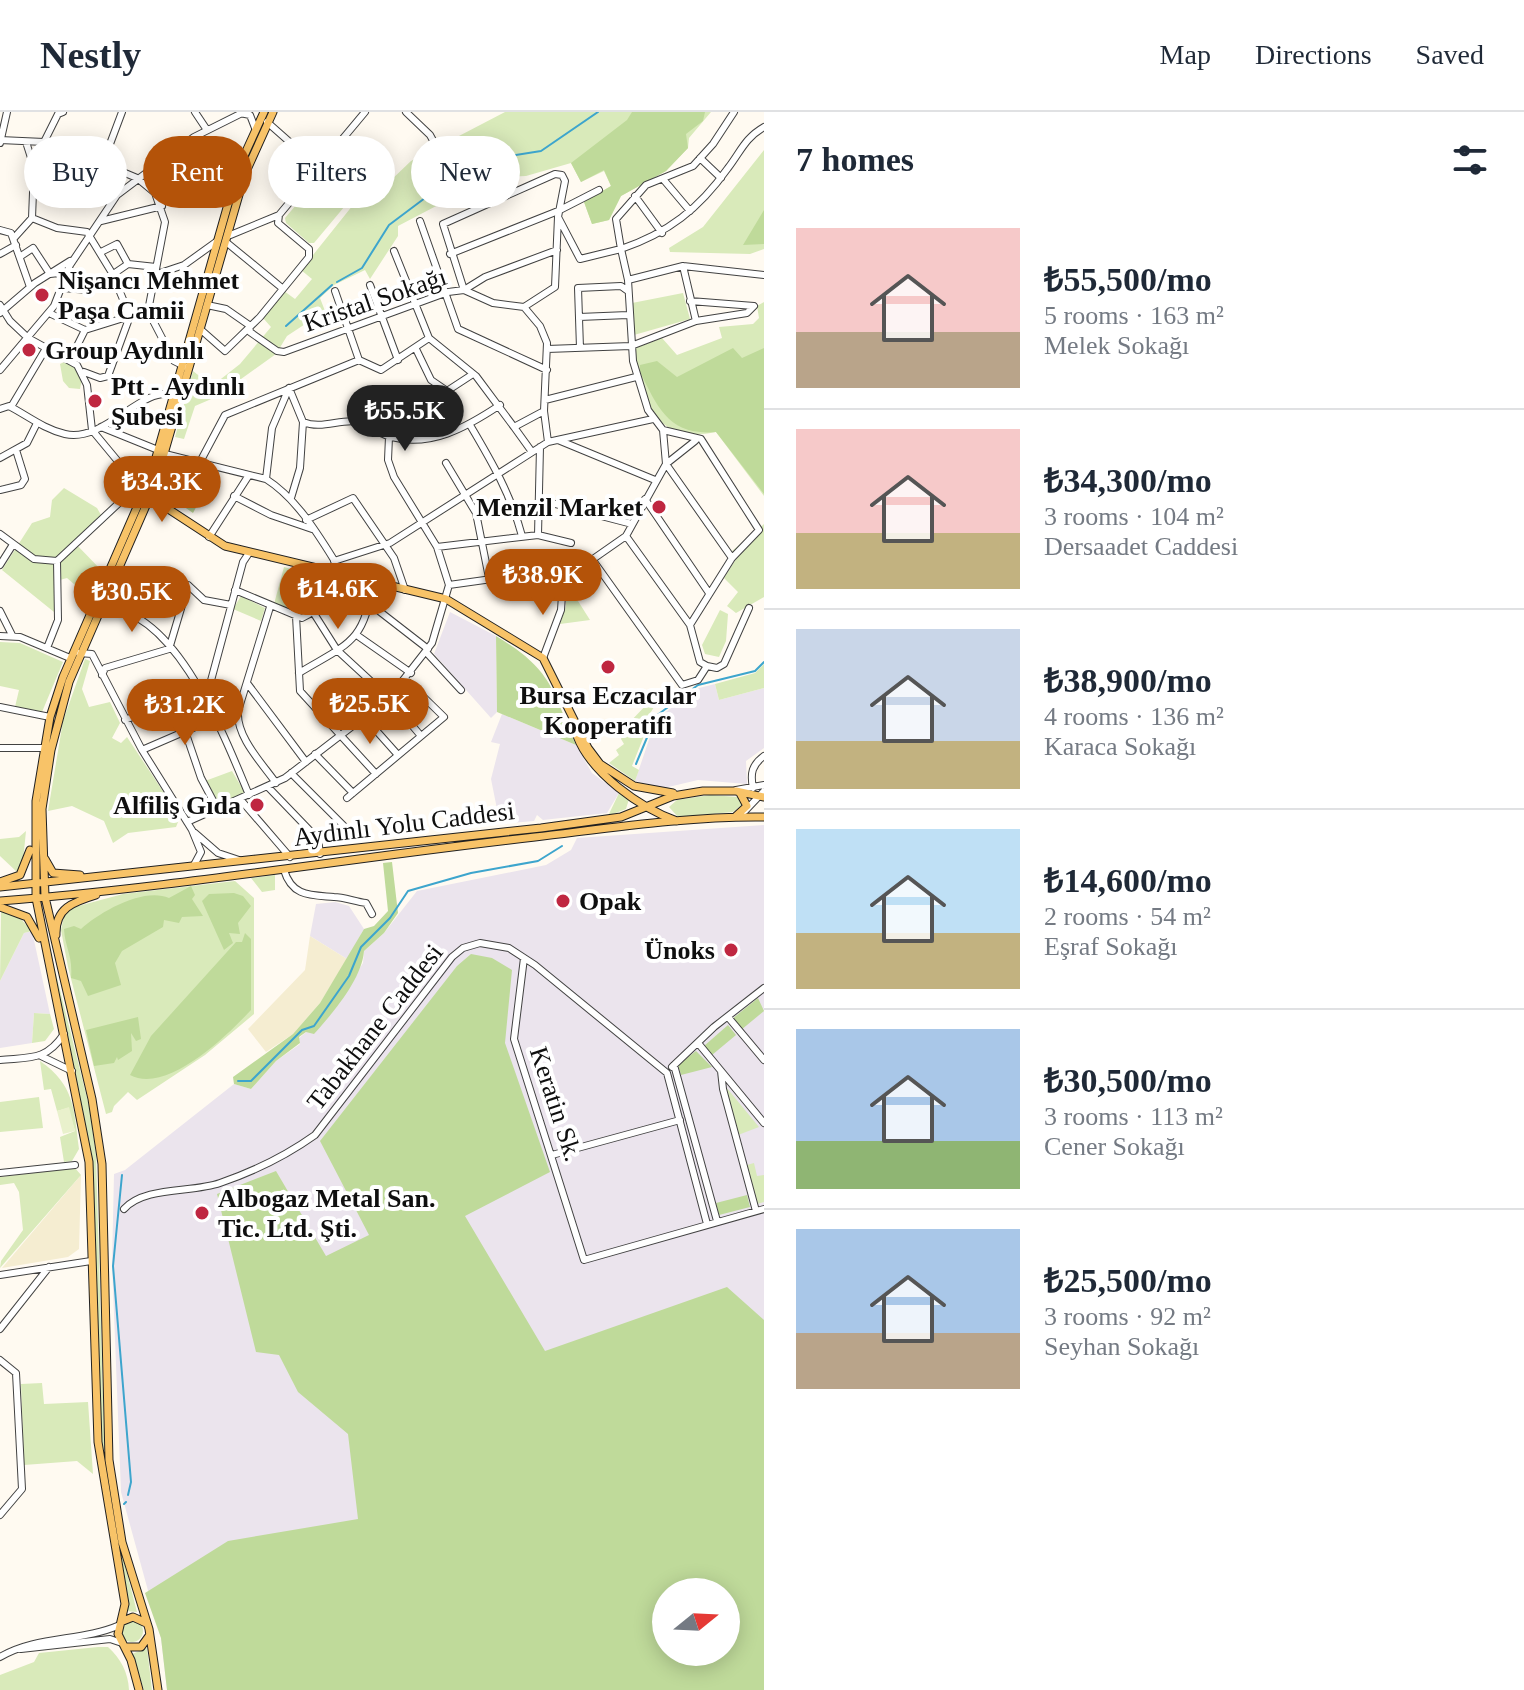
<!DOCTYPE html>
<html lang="en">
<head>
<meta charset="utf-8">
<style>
  :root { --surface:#fff; --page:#f6f6f7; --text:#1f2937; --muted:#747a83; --line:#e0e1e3; --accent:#b45309 }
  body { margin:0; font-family:"Times New Roman",serif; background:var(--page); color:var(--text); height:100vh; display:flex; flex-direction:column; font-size:30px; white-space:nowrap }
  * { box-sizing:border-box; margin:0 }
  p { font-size:26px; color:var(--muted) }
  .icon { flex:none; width:44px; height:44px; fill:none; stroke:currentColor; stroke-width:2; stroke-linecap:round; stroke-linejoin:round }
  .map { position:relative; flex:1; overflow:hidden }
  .drawer { display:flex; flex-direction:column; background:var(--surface); width:760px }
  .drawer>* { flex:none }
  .hud { position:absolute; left:24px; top:24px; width:620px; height:72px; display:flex; gap:16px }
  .needle { width:52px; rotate:72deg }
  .tools { position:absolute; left:652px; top:1466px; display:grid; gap:16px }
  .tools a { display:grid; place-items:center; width:88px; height:88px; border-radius:50%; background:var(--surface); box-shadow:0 4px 20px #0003; font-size:40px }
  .price { position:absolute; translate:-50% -68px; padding:0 18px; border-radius:28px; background:var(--accent); color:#fff; font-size:26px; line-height:52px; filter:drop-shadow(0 2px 4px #0008) }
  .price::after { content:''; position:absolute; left:50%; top:48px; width:24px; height:18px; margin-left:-12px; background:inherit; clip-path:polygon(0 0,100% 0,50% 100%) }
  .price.selected { background:#222; color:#fff }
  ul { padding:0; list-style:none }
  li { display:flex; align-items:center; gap:24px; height:200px; padding:0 32px }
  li+li { border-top:2px solid var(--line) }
  li span { display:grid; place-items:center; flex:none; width:224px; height:160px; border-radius:0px; color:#555 }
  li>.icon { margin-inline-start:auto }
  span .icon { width:96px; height:96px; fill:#fffc; stroke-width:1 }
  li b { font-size:34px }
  h2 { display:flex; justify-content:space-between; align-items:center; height:96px; padding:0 32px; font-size:34px }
  .pill { padding:0 28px; border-radius:36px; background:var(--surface); box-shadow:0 4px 20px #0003; font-size:28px; line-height:72px }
  .pill.selected { background:var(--accent); color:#fff }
  header { display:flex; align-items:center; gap:48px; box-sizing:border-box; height:112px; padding:0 40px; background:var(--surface); border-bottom:2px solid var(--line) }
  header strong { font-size:38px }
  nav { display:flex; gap:44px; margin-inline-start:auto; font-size:28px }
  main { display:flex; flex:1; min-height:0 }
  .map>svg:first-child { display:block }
</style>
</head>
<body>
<header>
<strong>Nestly</strong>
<nav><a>Map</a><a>Directions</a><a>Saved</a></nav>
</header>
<main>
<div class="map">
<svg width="764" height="1578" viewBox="0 0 764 1578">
  <rect width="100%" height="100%" fill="#fffaf1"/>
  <!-- industrial -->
  <path fill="#ebe4ed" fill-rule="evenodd" d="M450,500L496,524L497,600L491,606L434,542Z
    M715,572L719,588L764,576V636L746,649L747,672L698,668L664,676L635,669L656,607L699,576Z
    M502,602L576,633L592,661L619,681L607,701L543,708L537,703L534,709L500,712L491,667L500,632L491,630Z
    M764,713V1578H167L161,1526L121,1380L112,1151L114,1062L125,1058L234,972L251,977L276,949L300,932L299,926L333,898L363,851L364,839L384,821L417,779L546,753L571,738L577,726ZM666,1480H726V1540H666Z
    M335,790L349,794L364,817L347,847L310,824L316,792Z
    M32,819L50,902L34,901L32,931L0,936V869L24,821Z"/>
  <!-- farmland -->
  <path fill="#f5edd1" d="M310,824L347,847L320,891L293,922L266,940L248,917L305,858Z
    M81,1063L79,1137L68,1145L2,1156Z"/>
  <!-- green -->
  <path fill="#d9eaba" d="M505,0H711L689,26L688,36L666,59L621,84L609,108L592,112L584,90L611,74L604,59L581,70L571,51L526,64L481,66L461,81L398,114V124L370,167L365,158L334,173L320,186L325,199L287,224L276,242L216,285L195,294L184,327L175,325L193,259L212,274L240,252L271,215L263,206L284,179L295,187L312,167L301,158L361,83L376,72L389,70L411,49Z
    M764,38V137L750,142L670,140L669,136L703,115Z
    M342,45L365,65V70L314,131H309L286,111L285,106L336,46Z
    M683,181L690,207L634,223L632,191Z
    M764,190V384L716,320C654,333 643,288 633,237L662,226L677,243L722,226L719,215L753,212L759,206L757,194Z
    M64,250L75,255L82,267L80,277L69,276L63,269L60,252Z
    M64,376L97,396L101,403L74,430L104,461L91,487L67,466L56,469L54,500L2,458L32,411L50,405L52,388Z
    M764,412V485L736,501L727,494L738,480L724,466L736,447L732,439Z
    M284,455L333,468L319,490L302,502L274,492Z
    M566,470L590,508L560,512L566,494Z
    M241,484L265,496L261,509L233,497Z
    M720,498L728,502L726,529L719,545L705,542L702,533Z
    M0,530L20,531L63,550L42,600L15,595L19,578L0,574Z
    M85,547L90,549L82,577L89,595L110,590L120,611L112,626L121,631L127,625L180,705L176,715L128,721L113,731L104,709L72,694L48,699L63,609Z
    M764,552V576L719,588L715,572L755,561Z
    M650,589L655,591L654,595L638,621L644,624L632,654L639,658L635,669L609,651L619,643L616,638L624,632L621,627L626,614Z
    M232,659L245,681L220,692L205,669Z
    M619,681L629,687L626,697L608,704Z
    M710,683L738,685L744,691L733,700L678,705L669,695L677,688Z
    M26,719L23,749L17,760L0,744V727L19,725Z
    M275,763V778L262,780L251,766Z
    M235,769L254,786V902L205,943L137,988L128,980L114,994L112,1000L106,1002L68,855L61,818L64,804L71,796L123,782Z
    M1,799L17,803L32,819L24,821L0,869Z
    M47,826L90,998L96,1044L105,1354L101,1326L92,1044Z
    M34,901L50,902L54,917L45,929L32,931Z
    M40,949C75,973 74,998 79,1037L72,1049L64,1050L60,1025L75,1019L68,996L57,999L51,977L44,978Z
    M726,975L759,1015L738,1023Z
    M39,985L43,1016L0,1020V990Z
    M754,1051L757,1064L764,1063V1090L757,1092L747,1053Z
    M75,1056L81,1063L0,1156L1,1149L23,1118L19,1080L14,1071L0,1073V1065Z
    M42,1271L44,1292L88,1290L93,1362L77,1349L24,1353L21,1272Z
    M116,1419L137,1500L126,1499Z
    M121 1519a11 11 0 1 1 22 0a11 11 0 1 1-22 0Z
    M98,1535H108C121,1547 128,1560 129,1578H0V1563L34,1550L39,1541Z
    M147,1536L152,1578H144L132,1542Z"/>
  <!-- forest -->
  <path fill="#bfda9a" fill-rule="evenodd" d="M632,0H705L703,9L686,22L688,36L666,59L621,84L609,108L592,112L584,90L611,74L604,58L581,70L571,51L627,8Z
    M764,98V132L743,133Z
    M733,236L742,246L764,236V382L716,320C669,324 658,296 640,260V253L657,249L677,265Z
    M169,346L216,358L193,401L160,378Z
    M496,524C552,558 551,575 576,633L497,600Z
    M392,750L398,801L384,821L364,839C362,867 333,901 314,922L306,920L299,925L300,931L276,949L251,977L234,972L233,965L293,922L320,891L364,817L374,814L388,799L383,751Z
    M191,774L195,783L192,787L203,804L182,805L179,811L164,808L163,815L122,839L115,851L121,873L88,884L81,869L71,866C73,843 65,836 64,817L74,814L81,817C100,800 143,775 169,786Z
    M234,781L243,784L251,794L238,811L240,822L229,821L233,831L224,838L202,789L209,782Z
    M245,821L251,827V898C227,924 166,983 130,963L151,924L236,830H242Z
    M471,842L492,846L512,858L505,931L550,1060L465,1104L545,1239L727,1175L764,1208V1578H167L161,1526L145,1481L228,1429L358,1407L348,1322L298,1280L279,1243L256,1240L217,1082L276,1059L326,1144L369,1123L320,1029L457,854ZM666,1480H726V1540H666Z
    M758,886L764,899L741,918L732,907Z
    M138,905L141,927L136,929L131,921L132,939L118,948L117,945L114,951L94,954L86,918Z
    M728,913L736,923L712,943L704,934Z
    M696,939L712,955L681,963L678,953Z
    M747,1083L750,1095L719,1103L716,1091Z"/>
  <!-- pitch -->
  <path fill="#e9f1cc" d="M340,48L350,56L332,76L322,68Z
    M352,59L363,68L344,92L332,82Z
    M69,995L75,1019L63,1022L57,999Z"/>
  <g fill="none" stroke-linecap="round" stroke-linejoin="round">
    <!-- stream -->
    <path stroke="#3da5cd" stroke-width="2" d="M337,170L362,156L389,113L465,56L490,47L541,39L598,0
      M286,214L332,173
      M636,652L656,604L698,573L755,559L764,550
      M238,969H251L302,918L314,914L349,864L361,835L390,806L408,779L471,761L538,749L562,734
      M122,1063L113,1154L131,1370L128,1383
      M124,1392L126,1390"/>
    <defs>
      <path id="minor" d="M195,0L207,18
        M406,0L430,23L436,34
        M734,0L713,32L693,54L646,73L616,107L621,137C668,121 699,97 728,56C741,39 745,26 764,15
        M240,1L250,3L255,16
        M267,10L319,56
        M0,28L44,30L71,44L106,53L137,66L155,81L165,110L148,199L174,249L186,255
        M191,28L235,56
        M26,30L34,55
        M44,30L58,2L63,0
        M0,31L7,0
        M700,46L721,66
        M663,67L690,99
        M635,84L662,121
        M159,86L238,57
        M107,89V40L122,0
        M558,105L580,147L621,137L628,168L633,249L648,298L663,318L666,352L732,446
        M32,106L34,55L107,89
        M101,109L162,94
        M420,109L458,217L547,258
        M0,118L11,121L30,175
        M228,124L279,103L365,0
        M14,126L32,106L57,116L87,120L112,161L130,204L85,218L70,248
        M226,130L282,176
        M394,139L429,226L476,264L514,315L544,299
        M101,140L117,132L128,152L156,155
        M0,142L16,133
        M450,142L558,99L599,78
        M21,144L33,136L50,162L59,161L63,170
        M683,154L696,209
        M154,163L184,153L216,130
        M628,168L683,154L764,163
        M370,173L398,248
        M62,176L90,178L128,152
        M464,178L443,112L555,62L562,63L565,69L558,105L555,175L524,195L540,214L547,231L544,299L548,330
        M464,178L485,165L557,138
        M335,179L359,248L381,258L429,226
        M0,193L10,209L28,226L77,253L87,273L92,318L145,382
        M207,193L226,197L249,213L250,220L277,239L284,240L448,180L464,178L493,191L524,195
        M0,201L35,171L70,149
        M49,201L85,218
        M579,205L628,203
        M200,217L225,239L260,205L309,145V137L278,111L279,103
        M580,236L578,176L621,174L628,179
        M416,237L431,268L447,279L473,262
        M547,237L631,234L696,209L747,201L754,194L690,189
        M0,258L54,194L70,153L117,83L194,25L244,0
        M84,260L100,266L108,264L130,204L148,199
        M289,276L303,310L300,356L291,386
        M545,288L636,265
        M11,295L45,238
        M0,297L9,294C28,304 44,317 65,322C105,331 141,274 172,283
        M303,310C322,318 341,306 359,310C369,313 378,321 388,324C429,337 467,315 500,293
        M470,313C492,350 511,383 522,424
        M101,315L158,338
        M514,315L532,340
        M663,318L701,327L759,418L732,446L690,513
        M558,328L655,368
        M165,342L266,367C299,388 320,426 341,459C335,479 321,497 302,506L235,478
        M0,346L27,331L37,311
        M200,350L225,303L359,248
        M446,351L476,401L489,466
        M266,367L272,316L289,276
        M0,378L21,373L25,367L16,338
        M234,384L271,403L312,417
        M645,387L709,481
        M540,388L632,412
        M306,408L353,386L394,446L405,478
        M0,422L34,447L57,449L135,376
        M538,423L540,335
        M626,424L690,513L700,550L707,554
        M209,425L249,363
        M437,435L538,423L571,431
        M592,447L682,573L698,568L707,554
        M334,449L390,431L548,330L653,307
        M0,453L12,434
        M563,468L626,424L666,352L695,329
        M449,473L499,466L563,468
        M370,492L428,537
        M102,496C175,494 225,626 249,683
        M0,499L12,523
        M313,500L337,538L389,586L421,624
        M296,504L300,579L376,662
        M0,524L20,525L70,546
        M358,524L411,561
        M47,536L58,508L57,449
        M169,537L188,473L204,488L231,493
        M426,540L461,578
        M79,541L92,542L142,638L192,718L201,740L194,753
        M543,546L561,498L563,468
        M707,554L717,556L724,552L749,496
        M299,561C345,533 366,531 372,471
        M102,563L105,556L169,537
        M247,571L306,650
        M206,587L243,450L249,441
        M0,595L50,605
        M238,599C236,625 262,651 276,671
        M365,606L398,643
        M125,608L165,592L238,599L270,495
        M185,619L201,666L218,698
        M0,636H44
        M142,638L216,606
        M315,642L353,681
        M291,661L344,714
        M268,675L318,727L320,742
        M753,676C750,661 752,653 764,644
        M736,678L764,673
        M347,686L444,605L405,567
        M240,687L290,745
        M745,699L764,679
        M187,710L285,666L389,586L432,531L449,473L437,435L394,365L388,348L389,325
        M195,721L218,741L239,748
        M284,758C292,785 311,783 334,785C344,785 356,790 366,791L372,802
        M524,846L514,927L584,1148L764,1097
        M728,905L764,948
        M698,931L764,1011
        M41,944L72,959
        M0,948C30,945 46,949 64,922
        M674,953L717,1109
        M672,955L714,915L764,876
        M721,959L723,977L756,1099
        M552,1043L680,1008
        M0,1061L75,1053
        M124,1097C145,1074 192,1081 220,1071C252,1060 287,1043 315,1023L452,845L463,836L480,831L509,836L535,853L667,961L707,1112
        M0,1163L91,1149
        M0,1217L49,1155
        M0,1248L16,1261L22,1377L0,1403
        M21,1537L110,1527L122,1531
        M0,1545C38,1523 81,1530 120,1513"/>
      <path id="major" d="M151,380L153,387L225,434L446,487L543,546L588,636L600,652L634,674L673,681
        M577,624C591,661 640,696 677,709
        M736,704L747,694L740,681
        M45,747L53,761L80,763
        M0,770L20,763L30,738
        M0,775L541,716L621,705L673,684L703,679H736L764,685
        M0,789C179,775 356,745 535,725C611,716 688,704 764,705
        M0,795L27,805L39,826
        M56,823C55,796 73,790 96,783
        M123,1509L133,1505L146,1511
        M126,1535H141L149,1524
        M139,1578L131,1548L118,1522L125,1492L98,1330L89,1050L36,786V689L50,605L63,565L151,363L238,57L264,0
        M158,1578L149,1517L122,1430L109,1348L102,1052L92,987L45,785L42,697L51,638L69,570L155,373L245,62L273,0"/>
    </defs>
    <!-- minor casing -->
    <use href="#minor" stroke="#424242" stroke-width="8"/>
    <!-- major casing -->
    <use href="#major" stroke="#202020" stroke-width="9"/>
    <!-- minor -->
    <use href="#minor" stroke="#fff" stroke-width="6"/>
    <!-- major -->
    <use href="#major" stroke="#f8c368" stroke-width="7"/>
  </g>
  <!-- markers -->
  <g fill="#bf2741" stroke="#fff" stroke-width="3">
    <circle cx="42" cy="183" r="8"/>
    <circle cx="29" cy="238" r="8"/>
    <circle cx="95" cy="289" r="8"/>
    <circle cx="659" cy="395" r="8"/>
    <circle cx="608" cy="555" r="8"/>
    <circle cx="257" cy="693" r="8"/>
    <circle cx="563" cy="789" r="8"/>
    <circle cx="731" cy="838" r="8"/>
    <circle cx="202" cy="1101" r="8"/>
  </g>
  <g text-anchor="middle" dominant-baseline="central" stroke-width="8" stroke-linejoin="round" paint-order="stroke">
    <!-- poi labels -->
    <g font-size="26" font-weight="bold" fill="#0f0f0f" stroke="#fff" text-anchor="start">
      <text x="58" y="168">Nişancı Mehmet<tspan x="58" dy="30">Paşa Camii</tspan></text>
      <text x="45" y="238">Group Aydınlı</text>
      <text x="111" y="274">Ptt - Aydınlı<tspan x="111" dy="30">Şubesi</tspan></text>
      <text x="643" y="395" text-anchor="end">Menzil Market</text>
      <text x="608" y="583" text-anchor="middle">Bursa Eczacılar<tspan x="608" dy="30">Kooperatifi</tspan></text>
      <text x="241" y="693" text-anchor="end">Alfiliş Gıda</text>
      <text x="579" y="789">Opak</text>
      <text x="715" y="838" text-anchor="end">Ünoks</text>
      <text x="218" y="1086">Albogaz Metal San.<tspan x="218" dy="30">Tic. Ltd. Şti.</tspan></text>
    </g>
    <!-- street labels -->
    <g font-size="26" fill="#0f0f0f" stroke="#fff">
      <text transform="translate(375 188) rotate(-19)">Kristal Sokağı</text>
      <text transform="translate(404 712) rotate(-7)">Aydınlı Yolu Caddesi</text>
      <text transform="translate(375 915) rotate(-52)">Tabakhane Caddesi</text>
      <text transform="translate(556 992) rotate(72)">Keratin Sk.</text>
    </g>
  </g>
</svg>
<div class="tools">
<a><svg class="needle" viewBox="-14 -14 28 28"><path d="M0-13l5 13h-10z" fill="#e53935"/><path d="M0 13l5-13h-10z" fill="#747a83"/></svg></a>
</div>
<b class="price selected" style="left:405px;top:341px">₺55.5K</b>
<b class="price" style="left:162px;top:412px">₺34.3K</b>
<b class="price" style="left:543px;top:505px">₺38.9K</b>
<b class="price" style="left:338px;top:519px">₺14.6K</b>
<b class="price" style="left:132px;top:522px">₺30.5K</b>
<b class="price" style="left:370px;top:634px">₺25.5K</b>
<b class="price" style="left:185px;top:635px">₺31.2K</b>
<div class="hud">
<a class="pill">Buy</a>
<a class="pill selected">Rent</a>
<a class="pill">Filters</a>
<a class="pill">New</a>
</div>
</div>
<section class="drawer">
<h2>7 homes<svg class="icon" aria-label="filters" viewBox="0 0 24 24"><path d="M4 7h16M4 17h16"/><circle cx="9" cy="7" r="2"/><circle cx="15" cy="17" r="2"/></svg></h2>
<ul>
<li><span style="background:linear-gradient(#f6c9c9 65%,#b9a48a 0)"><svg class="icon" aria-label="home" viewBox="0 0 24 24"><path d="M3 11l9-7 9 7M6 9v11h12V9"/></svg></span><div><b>₺55,500/mo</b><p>5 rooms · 163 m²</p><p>Melek Sokağı</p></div></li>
<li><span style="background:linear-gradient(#f6c9c9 65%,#c2b280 0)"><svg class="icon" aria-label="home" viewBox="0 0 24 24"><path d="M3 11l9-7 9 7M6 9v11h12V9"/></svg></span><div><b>₺34,300/mo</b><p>3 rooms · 104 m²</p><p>Dersaadet Caddesi</p></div></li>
<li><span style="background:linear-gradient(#c9d6e8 70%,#c2b280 0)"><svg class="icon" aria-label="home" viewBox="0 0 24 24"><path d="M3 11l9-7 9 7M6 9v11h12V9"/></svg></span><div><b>₺38,900/mo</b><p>4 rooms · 136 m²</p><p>Karaca Sokağı</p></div></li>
<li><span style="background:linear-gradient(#bfe0f5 65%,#c2b280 0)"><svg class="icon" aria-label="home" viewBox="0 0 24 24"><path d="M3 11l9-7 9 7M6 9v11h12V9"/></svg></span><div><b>₺14,600/mo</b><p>2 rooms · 54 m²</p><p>Eşraf Sokağı</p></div></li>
<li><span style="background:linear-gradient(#a9c7e8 70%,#8fb573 0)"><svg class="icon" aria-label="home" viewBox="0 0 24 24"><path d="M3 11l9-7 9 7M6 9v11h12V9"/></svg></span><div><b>₺30,500/mo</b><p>3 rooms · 113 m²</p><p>Cener Sokağı</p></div></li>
<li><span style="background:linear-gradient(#a9c7e8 65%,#b9a48a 0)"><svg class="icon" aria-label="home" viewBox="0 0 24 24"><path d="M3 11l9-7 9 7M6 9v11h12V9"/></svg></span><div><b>₺25,500/mo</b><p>3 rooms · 92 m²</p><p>Seyhan Sokağı</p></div></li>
</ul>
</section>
</main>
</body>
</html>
